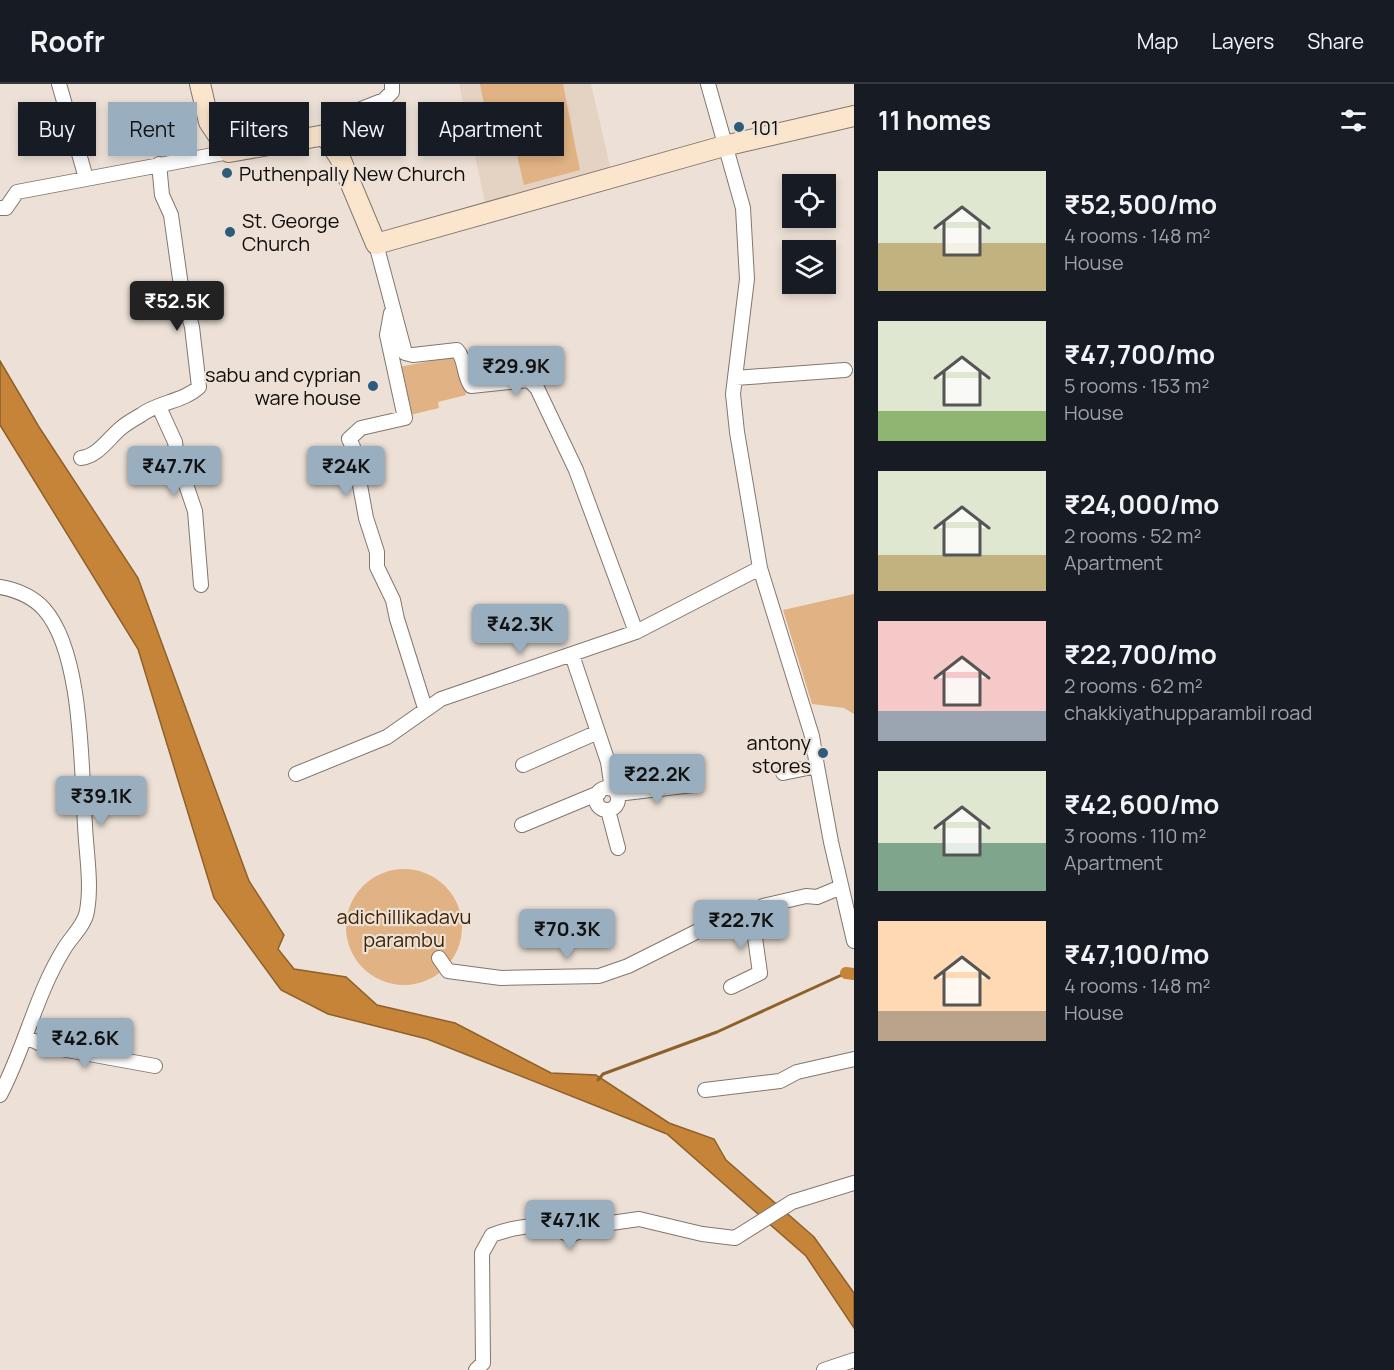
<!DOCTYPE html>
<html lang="en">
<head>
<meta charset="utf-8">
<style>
  :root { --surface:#171b24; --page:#242831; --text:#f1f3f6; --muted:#9ea1a6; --line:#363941; --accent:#99afbf }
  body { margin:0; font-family:Manrope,sans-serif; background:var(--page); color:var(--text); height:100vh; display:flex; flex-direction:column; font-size:22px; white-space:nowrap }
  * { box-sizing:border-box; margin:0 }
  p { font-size:20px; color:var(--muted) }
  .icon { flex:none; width:33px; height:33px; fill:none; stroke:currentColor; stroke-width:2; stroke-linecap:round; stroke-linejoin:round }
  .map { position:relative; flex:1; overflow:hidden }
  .panel { display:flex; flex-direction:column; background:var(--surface); width:540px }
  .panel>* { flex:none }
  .guide { position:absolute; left:18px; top:18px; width:570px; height:54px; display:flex; gap:12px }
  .tools { position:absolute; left:782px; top:90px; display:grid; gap:12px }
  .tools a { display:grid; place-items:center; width:54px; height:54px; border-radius:0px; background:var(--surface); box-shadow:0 3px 9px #0003; font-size:30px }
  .price { position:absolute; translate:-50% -51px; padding:0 14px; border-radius:6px; background:var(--accent); color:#111; font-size:20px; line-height:39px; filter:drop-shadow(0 2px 3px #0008) }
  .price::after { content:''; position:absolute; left:50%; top:36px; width:18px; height:14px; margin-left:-9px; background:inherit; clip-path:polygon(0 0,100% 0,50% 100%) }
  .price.on { background:#222; color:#fff }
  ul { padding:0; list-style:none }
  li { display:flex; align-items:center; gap:18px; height:150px; padding:0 24px }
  li span { display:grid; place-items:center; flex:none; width:168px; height:120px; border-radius:0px; color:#555 }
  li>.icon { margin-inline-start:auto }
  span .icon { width:72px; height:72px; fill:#fffc; stroke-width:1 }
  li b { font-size:26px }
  h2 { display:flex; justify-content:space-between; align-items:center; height:72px; padding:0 24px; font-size:26px }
  .tag { padding:0 21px; border-radius:0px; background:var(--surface); box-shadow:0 3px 9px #0003; font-size:21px; line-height:54px }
  .tag.on { background:var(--accent); color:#111 }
  header { display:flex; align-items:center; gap:36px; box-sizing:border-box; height:84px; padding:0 30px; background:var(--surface); border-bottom:2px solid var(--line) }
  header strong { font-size:28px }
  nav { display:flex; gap:33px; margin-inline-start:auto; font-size:21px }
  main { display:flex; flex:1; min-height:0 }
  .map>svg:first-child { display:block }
</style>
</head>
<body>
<header>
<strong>Roofr</strong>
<nav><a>Map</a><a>Layers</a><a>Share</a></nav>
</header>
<main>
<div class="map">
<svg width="854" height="1286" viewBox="0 0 854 1286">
  <rect width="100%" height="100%" fill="#ede1d7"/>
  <!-- built -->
  <path fill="#e4d3c3" d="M459,0H591L611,86L485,118Z"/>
  <!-- green -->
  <path fill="#e1b283" d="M480,0H563L580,86L524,101L511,46L490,50Z
    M457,272L466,311L438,318L439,324L410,331L399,283Z
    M854,510V630L844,624L812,620L783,526Z
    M346 843a58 58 0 1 1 116 0a58 58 0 1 1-116 0Z"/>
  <!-- water -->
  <path fill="#c68438" stroke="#8f602a" stroke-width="1.5" d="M0,277L39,343L138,494L249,797L284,851L278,865L294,885L346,893L377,921L455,939L551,989L596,991L669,1039L714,1055L726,1076L814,1153L854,1209V1244L806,1172L667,1050L427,955L328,930L281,906L214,814L138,565L0,341Z"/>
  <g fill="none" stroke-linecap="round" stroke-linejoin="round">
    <!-- stream -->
    <path stroke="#8f602a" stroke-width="3" d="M598,996L603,990L717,948L846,889"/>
    <!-- canal -->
    <path stroke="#c68438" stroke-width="12" d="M846,889L854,890"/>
    <defs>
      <path id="minor" d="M59,0L86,94
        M708,0L743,124L747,195L733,310L737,348L760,484L812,652L817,682L783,689
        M325,51L346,31L384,16L392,8V0
        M0,124H6L17,108L229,68
        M376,160L405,269L413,271L457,266C466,276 463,291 471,302L529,296L537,304L576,386L636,548
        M391,229L387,251L405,334L361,344L349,355L353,363L366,434L377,468V483L393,516L397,535L425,624
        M735,294L845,286
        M159,323L175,358L177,374L195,427L201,501
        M81,374C98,372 108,355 121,344C127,339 134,335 141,331C158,318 183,318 199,303L192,243L181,202L171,131L162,111L159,80
        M0,503C17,506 32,512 44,525C83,569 81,683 85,741C86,768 92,799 87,827C85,841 71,853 64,865C36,910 25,964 0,1011
        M572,571L608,678L612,705
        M523,681L598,648
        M817,682L831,758L854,857
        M296,690L387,653L441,615L636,548L760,484
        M596 715a11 11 0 1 1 22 0a11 11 0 1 1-22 0Z
        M617,710L693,701
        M608,726L618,764
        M522,741L599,709
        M439,874L448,887L501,894L599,892L628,882L698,847L738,839L752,832L763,822L806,812L817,813L841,803
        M731,903L760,889L752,832
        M26,953L45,962L155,982
        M705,1006L780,997L797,988L854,975
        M476,1286L483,1279L482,1169L492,1151C520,1141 543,1138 570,1151L597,1141L639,1135L702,1150L735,1154L792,1118L854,1099
        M824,1286L854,1276"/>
      <path id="secondary" d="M200,0L209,38L229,68L325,51L340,74L376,160L724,62L854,32"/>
    </defs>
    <!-- minor casing -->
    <use href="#minor" stroke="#81776d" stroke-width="16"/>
    <!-- secondary casing -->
    <use href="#secondary" stroke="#81776d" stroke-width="22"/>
    <!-- minor -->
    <use href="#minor" stroke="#fff" stroke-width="14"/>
    <!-- secondary -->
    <use href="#secondary" stroke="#fbe5cd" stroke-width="20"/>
  </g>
  <!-- markers -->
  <g fill="#2d5c7b" stroke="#ede1d7" stroke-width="2">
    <circle cx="739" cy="43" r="6"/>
    <circle cx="227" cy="89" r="6"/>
    <circle cx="230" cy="148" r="6"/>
    <circle cx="373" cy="302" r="6"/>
    <circle cx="823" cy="669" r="6"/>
  </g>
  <g text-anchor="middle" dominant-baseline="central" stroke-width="4.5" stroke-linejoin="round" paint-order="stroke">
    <!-- poi labels -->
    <g font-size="20" fill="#100c09" stroke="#ede1d7" text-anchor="start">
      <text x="751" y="43">101</text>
      <text x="239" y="89">Puthenpally New Church</text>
      <text x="242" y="136">St. George<tspan x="242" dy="23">Church</tspan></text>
      <text x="361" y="290" text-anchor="end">sabu and cyprian<tspan x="361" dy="23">ware house</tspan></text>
      <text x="811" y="658" text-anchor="end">antony<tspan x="811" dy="23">stores</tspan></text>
    </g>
    <!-- park labels -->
    <g font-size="20" fill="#3d2201" stroke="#ede1d7">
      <text x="404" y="832">adichillikadavu<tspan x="404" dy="23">parambu</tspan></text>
    </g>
  </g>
</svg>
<div class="tools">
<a><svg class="icon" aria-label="locate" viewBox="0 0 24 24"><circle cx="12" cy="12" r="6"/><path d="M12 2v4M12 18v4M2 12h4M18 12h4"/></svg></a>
<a><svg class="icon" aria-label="layers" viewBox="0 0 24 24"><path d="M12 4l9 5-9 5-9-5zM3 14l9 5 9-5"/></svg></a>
</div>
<b class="price on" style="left:177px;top:248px">₹52.5K</b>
<b class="price" style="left:516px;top:313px">₹29.9K</b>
<b class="price" style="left:174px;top:413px">₹47.7K</b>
<b class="price" style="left:346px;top:413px">₹24K</b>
<b class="price" style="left:520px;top:571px">₹42.3K</b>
<b class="price" style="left:657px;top:721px">₹22.2K</b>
<b class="price" style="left:101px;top:743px">₹39.1K</b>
<b class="price" style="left:741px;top:867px">₹22.7K</b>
<b class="price" style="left:567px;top:876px">₹70.3K</b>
<b class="price" style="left:85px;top:985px">₹42.6K</b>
<b class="price" style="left:570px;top:1167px">₹47.1K</b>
<div class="guide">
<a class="tag">Buy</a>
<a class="tag on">Rent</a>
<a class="tag">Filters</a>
<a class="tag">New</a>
<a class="tag">Apartment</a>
</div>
</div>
<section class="panel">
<h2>11 homes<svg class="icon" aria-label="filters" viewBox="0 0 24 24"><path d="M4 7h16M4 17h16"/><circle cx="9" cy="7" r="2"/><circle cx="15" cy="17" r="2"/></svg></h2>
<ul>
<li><span style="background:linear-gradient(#dfe7d0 60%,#c2b280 0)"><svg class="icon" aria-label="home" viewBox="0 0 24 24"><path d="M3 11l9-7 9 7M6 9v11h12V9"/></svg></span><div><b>₹52,500/mo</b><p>4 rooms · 148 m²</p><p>House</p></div></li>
<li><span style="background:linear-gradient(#dfe7d0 75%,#8fb573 0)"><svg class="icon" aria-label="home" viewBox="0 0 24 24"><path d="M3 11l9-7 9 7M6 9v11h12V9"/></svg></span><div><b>₹47,700/mo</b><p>5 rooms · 153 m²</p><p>House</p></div></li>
<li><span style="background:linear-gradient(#dfe7d0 70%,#c2b280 0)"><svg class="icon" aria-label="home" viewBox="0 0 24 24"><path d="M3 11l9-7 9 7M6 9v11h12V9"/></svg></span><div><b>₹24,000/mo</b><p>2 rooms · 52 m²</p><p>Apartment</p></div></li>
<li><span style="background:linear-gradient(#f6c9c9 75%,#9aa5b1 0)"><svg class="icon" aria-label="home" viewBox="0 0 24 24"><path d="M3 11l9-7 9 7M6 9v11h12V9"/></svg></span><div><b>₹22,700/mo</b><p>2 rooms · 62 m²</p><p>chakkiyathupparambil road</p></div></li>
<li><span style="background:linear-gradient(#dfe7d0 60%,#7fa58c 0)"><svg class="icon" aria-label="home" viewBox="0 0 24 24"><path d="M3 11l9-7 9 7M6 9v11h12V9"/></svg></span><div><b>₹42,600/mo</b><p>3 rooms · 110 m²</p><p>Apartment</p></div></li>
<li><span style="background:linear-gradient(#ffd9b3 75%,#b9a48a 0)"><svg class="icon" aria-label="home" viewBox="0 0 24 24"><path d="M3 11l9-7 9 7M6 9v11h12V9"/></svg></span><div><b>₹47,100/mo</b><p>4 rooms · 148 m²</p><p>House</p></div></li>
</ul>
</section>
</main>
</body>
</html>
